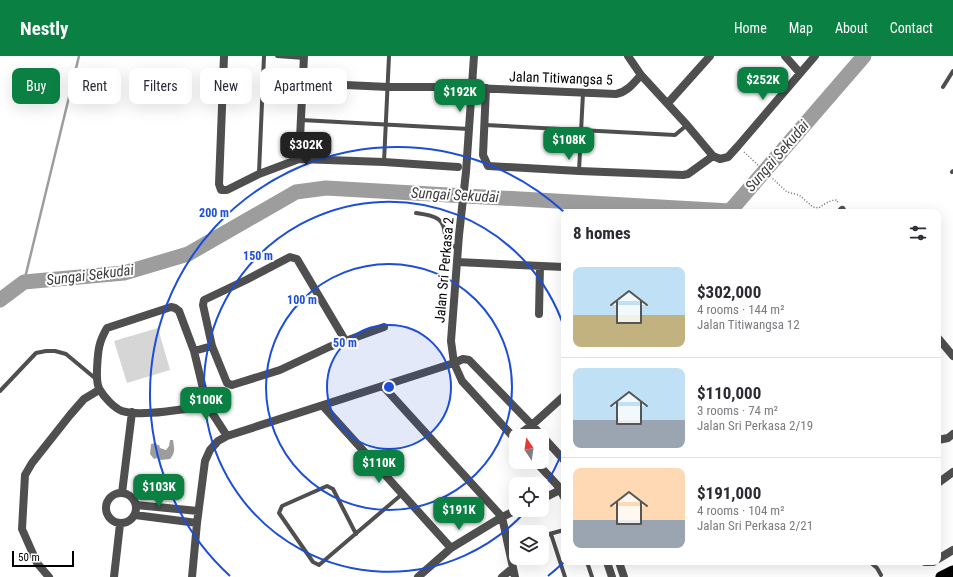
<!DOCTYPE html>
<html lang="en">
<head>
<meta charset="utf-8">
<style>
  :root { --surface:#fff; --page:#f7f7f7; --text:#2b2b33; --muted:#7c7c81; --line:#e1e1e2; --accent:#0b8043 }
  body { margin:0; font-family:"Roboto Condensed",sans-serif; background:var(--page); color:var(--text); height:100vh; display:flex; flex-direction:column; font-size:15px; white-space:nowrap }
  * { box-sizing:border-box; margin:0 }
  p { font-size:13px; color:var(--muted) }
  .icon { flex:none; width:22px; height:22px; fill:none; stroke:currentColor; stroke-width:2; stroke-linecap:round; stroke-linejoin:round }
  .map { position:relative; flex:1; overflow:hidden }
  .panel { position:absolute; left:561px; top:153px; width:380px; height:356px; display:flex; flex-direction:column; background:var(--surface); border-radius:8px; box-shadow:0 4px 16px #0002 }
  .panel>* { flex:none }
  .guide { position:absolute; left:12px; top:12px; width:380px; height:36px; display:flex; gap:8px }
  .needle { width:26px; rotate:347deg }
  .fabs { position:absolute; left:509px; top:373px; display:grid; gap:8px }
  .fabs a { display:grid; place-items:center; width:40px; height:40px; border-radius:8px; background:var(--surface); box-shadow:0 4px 16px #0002; font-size:20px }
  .scale { position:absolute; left:12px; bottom:10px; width:62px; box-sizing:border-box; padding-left:4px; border:2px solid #000; border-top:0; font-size:11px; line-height:14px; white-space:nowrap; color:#000; -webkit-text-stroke:3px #fff; paint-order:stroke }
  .price { position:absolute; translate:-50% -34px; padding:0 9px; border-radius:8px; background:var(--accent); color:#fff; font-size:13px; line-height:26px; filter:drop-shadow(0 1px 2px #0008) }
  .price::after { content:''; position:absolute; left:50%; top:24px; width:12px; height:9px; margin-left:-6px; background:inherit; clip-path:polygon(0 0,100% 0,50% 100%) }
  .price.on { background:#222; color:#fff }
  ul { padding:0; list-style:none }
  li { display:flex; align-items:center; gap:12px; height:100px; padding:0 12px }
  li+li { border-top:1px solid var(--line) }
  li span { display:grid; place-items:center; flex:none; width:112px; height:80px; border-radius:8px; color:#555 }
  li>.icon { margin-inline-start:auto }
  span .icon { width:48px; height:48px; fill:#fffc; stroke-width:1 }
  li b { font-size:17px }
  h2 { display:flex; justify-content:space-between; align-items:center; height:48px; padding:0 12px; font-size:17px }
  .chip { padding:0 14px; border-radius:8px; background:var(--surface); box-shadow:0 4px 16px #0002; font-size:14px; line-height:36px }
  .chip.on { background:var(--accent); color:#fff }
  header { display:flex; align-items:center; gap:24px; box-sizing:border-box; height:56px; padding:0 20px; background:var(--accent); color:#fff }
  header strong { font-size:19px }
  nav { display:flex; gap:22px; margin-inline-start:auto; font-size:14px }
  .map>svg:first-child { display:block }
</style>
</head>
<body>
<header>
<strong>Nestly</strong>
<nav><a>Home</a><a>Map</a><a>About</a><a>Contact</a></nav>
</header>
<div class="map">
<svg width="953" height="521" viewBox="0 0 953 521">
  <rect width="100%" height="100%" fill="#fff"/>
  <!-- green -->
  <path fill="#d6d6d6" d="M158,272L170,314L127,327L114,285Z"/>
  <!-- water -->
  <path fill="#9d9d9d" d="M170,384H173C174,392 176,396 170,403L160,404L157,402L154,403L150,398L151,388L156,387L157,389H159L160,392L166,394L169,390Z"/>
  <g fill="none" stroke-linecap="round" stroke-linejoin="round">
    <!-- stream -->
    <path stroke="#9d9d9d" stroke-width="2.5" d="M24,226L79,0"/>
    <!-- river -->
    <path stroke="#9d9d9d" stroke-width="15" d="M0,244L24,226L124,217L188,198L296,136L326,132L730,155L864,0"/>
    <defs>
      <path id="trunk" d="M941,521L953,515"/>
    </defs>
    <!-- trunk casing -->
    <use href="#trunk" stroke="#dbdbdb" stroke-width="12"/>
    <!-- path -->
    <path stroke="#717171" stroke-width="1.5" stroke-dasharray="1 2" stroke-linecap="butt" d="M744,96L787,136L799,139L813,151L819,152C824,148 830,144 837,144L838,148"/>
    <!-- service -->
    <path stroke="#4f4f4f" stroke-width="4" d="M277,0L304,2
      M943,31L953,15
      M301,64L469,73
      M485,69L675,79L687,69
      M384,106L389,0
      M579,115L583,37
      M952,116L953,115
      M259,117L264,0
      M416,157C423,158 432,159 438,163C450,172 438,186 458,192
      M0,335L36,297L46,295H55L66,298L96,323
      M356,478L333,433L327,430L282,450L279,457L313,506L319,509L401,439
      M551,478L565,521
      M542,480L564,474
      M507,489L516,487
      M587,506L592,521
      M870,506L877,512L881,519"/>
    <!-- minor -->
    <path stroke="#4f4f4f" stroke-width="8" d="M224,0L219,128L221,134H227L259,118L299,103L304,0
      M628,0L641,19L687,69L713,100L720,103L728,101L738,90L815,0
      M785,0L800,17
      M303,27L388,31H457
      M472,32L616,38C627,36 634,27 641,19
      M486,32L483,99L488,110L579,115L683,119L688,118L713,100
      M668,47L710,0
      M299,103L384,106L458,111
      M842,154L843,156
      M457,206L564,211
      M171,251L175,252L179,255L194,295L207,349C188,353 140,361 122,355C114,352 104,341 100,334C96,328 97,320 97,313C98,296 98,287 107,272Z
      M539,258L540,210
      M938,282L953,300
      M212,290L227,327L232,329L280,314L329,291L384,271
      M194,295L212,290L203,249L204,244L246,224L290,201L297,203L345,284
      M383,330L502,461L515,521
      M207,349L227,380
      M323,350L451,492
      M517,380L532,369L564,340
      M938,384L948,382L953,378
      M938,427L953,416
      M106 452a15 15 0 1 1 30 0a15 15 0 1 1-30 0Z
      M122,437L132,356
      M542,443L564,432
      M136,449L198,455
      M135,459L197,467
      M938,503L953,494
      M925,506H933
      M49,521L37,507L22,473L25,419L32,407L70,359L84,343L99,334
      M114,521L120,468
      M192,521L197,467L205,405L210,394L218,385L227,380L454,307L463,303L469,304L532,369L564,404
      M418,521L451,492L502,461L517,454
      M502,521L513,512"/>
    <!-- tertiary -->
    <path stroke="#4f4f4f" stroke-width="8" d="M474,0L466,116L459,179L451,285L454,307L462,325L516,384
      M536,406L558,430L564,441
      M607,506L612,521
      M619,506L624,521"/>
    <!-- trunk -->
    <use href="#trunk" stroke="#000" stroke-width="11"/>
  </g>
  <!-- distance rings -->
  <circle cx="389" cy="331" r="62" fill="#1d4ed8" fill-opacity=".12"/>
  <g fill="none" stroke="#1d4ed8" stroke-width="2">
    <circle cx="389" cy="331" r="62"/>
    <circle cx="389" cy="331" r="123"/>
    <path d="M564 391A185 185 0 0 1 542 434M526 455A185 185 0 1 1 564 271"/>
    <path d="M564 506A247 247 0 0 1 548 520M230 520A247 247 0 1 1 564 156"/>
  </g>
  <g text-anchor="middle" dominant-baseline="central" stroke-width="4" stroke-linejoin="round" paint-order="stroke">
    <!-- street labels -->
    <g font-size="14" fill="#000" stroke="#fff">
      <text transform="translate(561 22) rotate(2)">Jalan Titiwangsa 5</text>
      <text transform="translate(444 214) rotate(-85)">Jalan Sri Perkasa 2</text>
    </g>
    <!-- water labels -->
    <g font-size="15" font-style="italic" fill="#3e3e3e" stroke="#fff">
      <text transform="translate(777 100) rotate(-49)">Sungai Sekudai</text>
      <text transform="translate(455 139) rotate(3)">Sungai Sekudai</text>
      <text transform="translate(90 219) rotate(-7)">Sungai Sekudai</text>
    </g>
  </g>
  <circle cx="389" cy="331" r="6" fill="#1d4ed8" stroke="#fff" stroke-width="2"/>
  <g font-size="12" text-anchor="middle" font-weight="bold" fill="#1d4ed8" stroke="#fff" stroke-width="4" stroke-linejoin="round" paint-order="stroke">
    <text x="214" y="161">200 m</text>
    <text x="258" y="204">150 m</text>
    <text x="302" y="248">100 m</text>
    <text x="345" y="291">50 m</text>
  </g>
</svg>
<div class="fabs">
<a><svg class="needle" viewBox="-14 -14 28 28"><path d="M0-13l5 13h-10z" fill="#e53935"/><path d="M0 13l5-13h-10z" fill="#7c7c81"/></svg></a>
<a><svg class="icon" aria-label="locate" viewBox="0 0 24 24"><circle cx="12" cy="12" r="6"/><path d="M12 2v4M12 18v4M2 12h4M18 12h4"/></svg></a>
<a><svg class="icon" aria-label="layers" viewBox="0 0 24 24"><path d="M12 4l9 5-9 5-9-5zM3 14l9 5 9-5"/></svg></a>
</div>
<div class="scale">50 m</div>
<b class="price" style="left:763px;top:45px">$252K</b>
<b class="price" style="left:460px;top:57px">$192K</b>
<b class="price" style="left:569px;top:105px">$108K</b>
<b class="price on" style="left:306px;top:110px">$302K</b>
<b class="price" style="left:206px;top:365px">$100K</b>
<b class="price" style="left:379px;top:428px">$110K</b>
<b class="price" style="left:159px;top:452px">$103K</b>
<b class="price" style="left:459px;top:475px">$191K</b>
<div class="guide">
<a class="chip on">Buy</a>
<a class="chip">Rent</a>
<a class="chip">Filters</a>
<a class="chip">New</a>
<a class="chip">Apartment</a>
</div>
<section class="panel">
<h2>8 homes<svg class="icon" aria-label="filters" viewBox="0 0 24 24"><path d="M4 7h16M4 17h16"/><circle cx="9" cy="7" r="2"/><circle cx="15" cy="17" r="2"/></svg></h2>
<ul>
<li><span style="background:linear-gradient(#bfe0f5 60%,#c2b280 0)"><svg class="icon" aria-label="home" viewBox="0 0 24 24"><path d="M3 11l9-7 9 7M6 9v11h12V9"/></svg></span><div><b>$302,000</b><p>4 rooms · 144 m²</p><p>Jalan Titiwangsa 12</p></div></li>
<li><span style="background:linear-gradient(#bfe0f5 65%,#9aa5b1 0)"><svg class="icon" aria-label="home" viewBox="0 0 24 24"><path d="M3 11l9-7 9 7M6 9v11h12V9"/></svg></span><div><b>$110,000</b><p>3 rooms · 74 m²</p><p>Jalan Sri Perkasa 2/19</p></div></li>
<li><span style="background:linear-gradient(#ffd9b3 65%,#9aa5b1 0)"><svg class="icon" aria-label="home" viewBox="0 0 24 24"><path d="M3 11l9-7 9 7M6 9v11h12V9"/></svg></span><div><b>$191,000</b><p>4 rooms · 104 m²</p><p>Jalan Sri Perkasa 2/21</p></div></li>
</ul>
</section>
</div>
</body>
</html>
